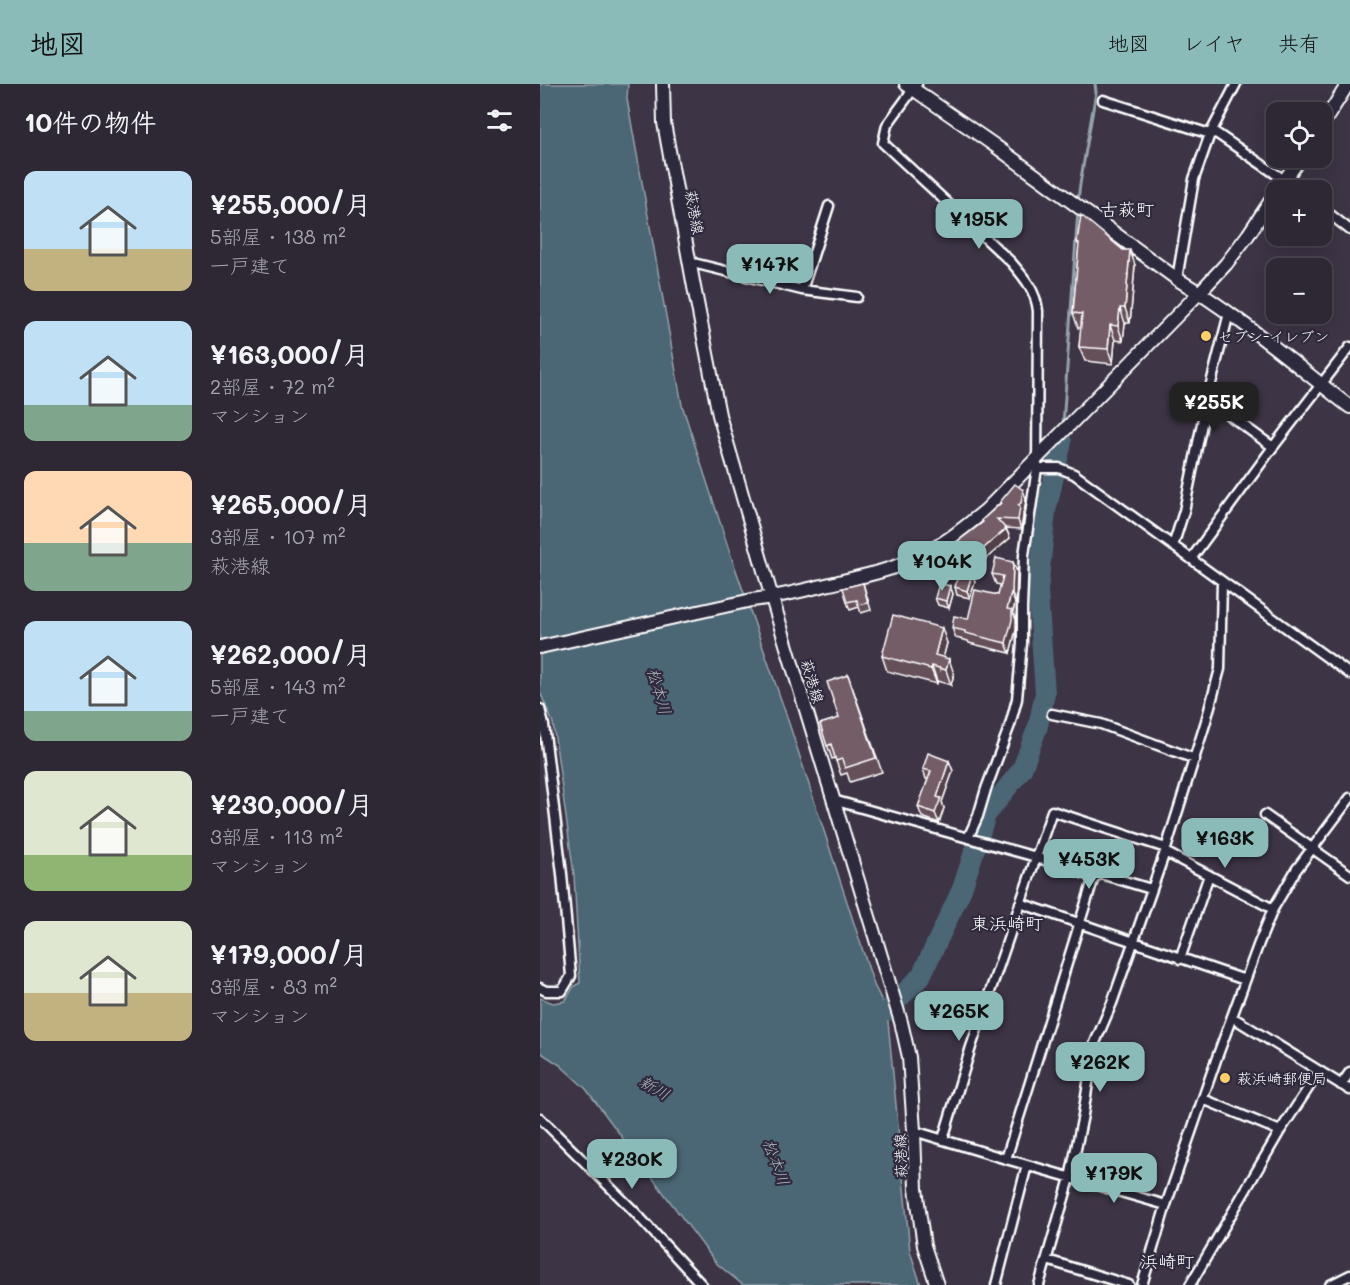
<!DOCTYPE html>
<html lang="ja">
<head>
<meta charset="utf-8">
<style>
  :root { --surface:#2e2734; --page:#362f3c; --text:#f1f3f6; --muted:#a7a5ac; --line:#49444f; --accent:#8bbbb9 }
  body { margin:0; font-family:Mali,"Klee One",sans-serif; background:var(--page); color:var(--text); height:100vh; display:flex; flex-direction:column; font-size:22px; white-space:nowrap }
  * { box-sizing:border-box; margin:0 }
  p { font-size:20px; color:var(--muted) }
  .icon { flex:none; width:33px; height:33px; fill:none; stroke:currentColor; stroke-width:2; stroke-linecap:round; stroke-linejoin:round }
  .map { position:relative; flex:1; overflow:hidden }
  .sheet { display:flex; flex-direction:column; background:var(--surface); width:540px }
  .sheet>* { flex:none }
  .buttons { position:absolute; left:726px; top:18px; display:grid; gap:12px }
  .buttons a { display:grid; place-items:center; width:66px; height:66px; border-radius:12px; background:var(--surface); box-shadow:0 3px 15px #0003,0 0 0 2px var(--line); font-size:30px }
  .price { position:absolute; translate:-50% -51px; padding:0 14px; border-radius:12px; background:var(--accent); color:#111; font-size:20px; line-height:39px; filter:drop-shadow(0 2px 3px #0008) }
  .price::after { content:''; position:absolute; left:50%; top:36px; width:18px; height:14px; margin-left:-9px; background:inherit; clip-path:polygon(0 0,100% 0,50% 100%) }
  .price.on { background:#222; color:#fff }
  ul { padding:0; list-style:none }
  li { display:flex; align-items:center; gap:18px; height:150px; padding:0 24px }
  li span { display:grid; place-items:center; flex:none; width:168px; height:120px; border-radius:12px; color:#555 }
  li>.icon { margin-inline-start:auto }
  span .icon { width:72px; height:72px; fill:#fffc; stroke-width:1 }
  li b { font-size:26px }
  h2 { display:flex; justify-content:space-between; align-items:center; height:72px; padding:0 24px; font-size:26px }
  header { display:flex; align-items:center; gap:36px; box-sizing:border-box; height:84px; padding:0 30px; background:var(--accent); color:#111 }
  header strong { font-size:28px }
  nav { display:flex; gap:33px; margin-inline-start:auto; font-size:21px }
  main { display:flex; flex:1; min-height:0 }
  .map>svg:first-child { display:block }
</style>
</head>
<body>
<header>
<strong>地図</strong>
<nav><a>地図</a><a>レイヤ</a><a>共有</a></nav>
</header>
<main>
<section class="sheet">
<h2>10件の物件<svg class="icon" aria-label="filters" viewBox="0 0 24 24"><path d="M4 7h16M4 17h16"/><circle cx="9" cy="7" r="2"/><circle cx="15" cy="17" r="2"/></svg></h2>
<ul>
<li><span style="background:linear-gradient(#bfe0f5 65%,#c2b280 0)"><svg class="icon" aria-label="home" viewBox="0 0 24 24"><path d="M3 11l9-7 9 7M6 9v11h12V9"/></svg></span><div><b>¥255,000/月</b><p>5部屋 · 138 m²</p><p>一戸建て</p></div></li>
<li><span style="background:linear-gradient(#bfe0f5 70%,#7fa58c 0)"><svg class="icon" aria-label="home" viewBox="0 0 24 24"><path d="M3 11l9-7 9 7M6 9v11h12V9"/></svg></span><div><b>¥163,000/月</b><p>2部屋 · 72 m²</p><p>マンション</p></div></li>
<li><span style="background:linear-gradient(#ffd9b3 60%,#7fa58c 0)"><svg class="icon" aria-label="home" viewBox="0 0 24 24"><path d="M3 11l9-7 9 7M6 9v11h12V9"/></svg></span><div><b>¥265,000/月</b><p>3部屋 · 107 m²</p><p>萩港線</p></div></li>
<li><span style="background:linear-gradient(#bfe0f5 75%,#7fa58c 0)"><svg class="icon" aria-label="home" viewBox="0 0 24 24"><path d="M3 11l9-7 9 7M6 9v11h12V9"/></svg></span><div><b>¥262,000/月</b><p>5部屋 · 143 m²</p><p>一戸建て</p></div></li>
<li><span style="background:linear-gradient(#dfe7d0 70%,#8fb573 0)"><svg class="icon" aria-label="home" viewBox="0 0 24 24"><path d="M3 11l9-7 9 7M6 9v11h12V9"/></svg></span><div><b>¥230,000/月</b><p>3部屋 · 113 m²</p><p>マンション</p></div></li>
<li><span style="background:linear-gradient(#dfe7d0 60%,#c2b280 0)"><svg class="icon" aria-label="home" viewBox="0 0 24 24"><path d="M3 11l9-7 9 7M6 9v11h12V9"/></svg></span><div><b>¥179,000/月</b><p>3部屋 · 83 m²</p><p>マンション</p></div></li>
</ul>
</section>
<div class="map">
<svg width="810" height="1201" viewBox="0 0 810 1201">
  <rect width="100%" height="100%" fill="#3d3445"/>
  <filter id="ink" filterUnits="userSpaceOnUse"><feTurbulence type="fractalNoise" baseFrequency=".0167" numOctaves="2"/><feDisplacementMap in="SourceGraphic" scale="12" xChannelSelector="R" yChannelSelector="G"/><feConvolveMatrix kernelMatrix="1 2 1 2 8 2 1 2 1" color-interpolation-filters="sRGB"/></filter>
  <g filter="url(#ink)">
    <!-- water -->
    <path fill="#4c6674" stroke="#94a3ac" stroke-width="1.5" d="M0,0H88L87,15L142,321L189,466L246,630L334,901L347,927L370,1167L381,1201H203L176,1179L46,1005L20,981L0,968V914L13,919L25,917L34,902L40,899L34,791L13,639L0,608Z"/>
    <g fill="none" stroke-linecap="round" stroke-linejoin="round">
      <!-- stream -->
      <path stroke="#94a3ac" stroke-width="3" d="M538,117L540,100L556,8L555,0
        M523,341L538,126"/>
      <!-- river -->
      <path stroke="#4c6674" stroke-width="20" d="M347,927L381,892L422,805L446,731L482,685L498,642L505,609L498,507L506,427L522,358"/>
      <defs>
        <path id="street" d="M377,0L347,41L343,59L471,178C484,193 496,207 498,227L497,384L484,471L482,524V559L477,615L470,641L446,705L438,732L428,754
          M563,16L670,50L676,49L759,106
          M782,124L810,146
          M149,178L262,206L317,213
          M637,195L654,95L670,50L696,0
          M262,206L289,122
          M667,315L733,363
          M497,384H519L534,390L810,590
          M633,462L644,427L667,315L689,229
          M651,475L733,363L810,263
          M0,625L4,641L22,790L31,892L22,907H6L0,904
          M512,630L561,640L655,675
          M293,716L496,773L554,793L561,790L611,805
          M725,731L810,791
          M625,768L733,825
          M480,819L705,896
          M640,875L669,791
          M692,933L810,1006
          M801,1001L810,988
          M663,1015L740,1047
          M0,1034L92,1125L162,1201
          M374,1047L466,1075L626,1121
          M403,1055L431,963L512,727L626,764
          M466,1075L554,793
          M507,1176L589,1201
          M456,1201L487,1081
          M499,1201L530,1094L543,1031L554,961L572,919L625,768L666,637L680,585L682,498
          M602,1201L626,1121L676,976L719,859L733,825L756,786L810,714
          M650,1201L740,1047L779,988
          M790,1201L810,1191"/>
        <path id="secondary" d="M123,0L124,39L154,203L179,331L232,514L361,938L369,973L374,1047L376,1105L384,1162L397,1201
          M366,0L454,61L637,195C698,231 753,279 810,323
          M782,41L808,0
          M738,106L760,74
          M0,563L212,516C239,513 264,506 290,500C318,493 347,488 374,475C401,463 424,444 446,426L660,208L686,180L708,151L736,109"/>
      </defs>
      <!-- street casing -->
      <use href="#street" stroke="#fff" stroke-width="13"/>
      <!-- secondary casing -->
      <use href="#secondary" stroke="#fff" stroke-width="16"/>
      <!-- street -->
      <use href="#street" stroke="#2f2a3d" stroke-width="8"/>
      <!-- secondary -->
      <use href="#secondary" stroke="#2f2a3d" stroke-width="12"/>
    </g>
    <!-- wall -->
    <path fill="#655059" stroke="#fff" stroke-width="1.5" d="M537,158L595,181L590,239H585L583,257L575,256L573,280L545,277L539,263L541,244H538L533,229L539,162Z
      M486,415L484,428L483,429V432L481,445L466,444L470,454L435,484L421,467L417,458L442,438V436L460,419Z
      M473,478L477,488L476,520L475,519L473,528L476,536V546L470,569L429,559L428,557L416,554L412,544L428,535L458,511L461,501L456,500L452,490Z
      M435,498L430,514L417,511L415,503Z
      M323,499L331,526L321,529L319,523L310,526L307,518Z
      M410,502L413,510L409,524L398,521L395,514Z
      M407,559L403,574L414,590L411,601L397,597V600L347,587L342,572Z
      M308,591L342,688L310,698L307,689L301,691L295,674L292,675L280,640L299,634Z
      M409,677L413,687L402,718L404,724L399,739L382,733L378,723L388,695H386L383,685Z"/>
    <!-- shaded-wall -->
    <path fill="#524148" stroke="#fff" stroke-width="1.5" d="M590,166L595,181L590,239L585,224Z
      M580,224L585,239L583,257L578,242Z
      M570,241L575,256L573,280L568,265Z
      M483,406L486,415L484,428L483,429V432L481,445L478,436V421Z
      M466,445L470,454L435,484L431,475Z
      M473,478L477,488L476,520L472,510Z
      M432,490L435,498L430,514L427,507Z
      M410,502L413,510L409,524L406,517Z
      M471,509L475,519L473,528L476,536V546L470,569L466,559L467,525Z
      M402,544L407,559L400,586L395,571Z
      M409,575L414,590L411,601L406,586Z
      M392,582L397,597V600L391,585Z
      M409,677L413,687L402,718L404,724L399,739L395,729L397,713Z"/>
    <!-- building -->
    <path fill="#755d67" stroke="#fff" stroke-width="1.5" d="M541,131L583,166H590L585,224H580L578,242L570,241L568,265L539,263L542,230L533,229L539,159L537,158Z
      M475,400L483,406L481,419L478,421L480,423L478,436L457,435L466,445L431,475L417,458L443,438L442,436L461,419L460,418Z
      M456,474L473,478L472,510L471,509L467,525L472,526V536L466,559L425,549V547L412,544L414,532L428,535L435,506L458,511L463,492L452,490Z
      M419,487L432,490L427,507L415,503Z
      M323,499L328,519L318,521L317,516L307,518L303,504Z
      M399,499L410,502L406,517L395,514Z
      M353,531L402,544L395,571L409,575L406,586L392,582L391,585L342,572Z
      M308,591L336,674L305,684L302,675L296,677L291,660L287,662L280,640L299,634L287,598Z
      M388,669L409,677L397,713L401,714L395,729L378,723L391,687L383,685Z"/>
  </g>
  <!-- markers -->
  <g fill="#ffd166" stroke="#2f2a3d" stroke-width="2">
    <circle cx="666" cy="252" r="6"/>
    <circle cx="685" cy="994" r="6"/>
  </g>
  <g text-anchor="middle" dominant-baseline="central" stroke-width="4.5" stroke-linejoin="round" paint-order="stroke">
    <!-- street labels -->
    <g font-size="15" fill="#fff" stroke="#2f2a3d">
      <text transform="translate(155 128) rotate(80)">萩港線</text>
      <text transform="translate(273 597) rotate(73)">萩港線</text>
      <text transform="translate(360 1072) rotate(-92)">萩港線</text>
    </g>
    <!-- poi labels -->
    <g font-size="15" fill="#fff" stroke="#2f2a3d" text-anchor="start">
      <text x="678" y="252">セブン-イレブン</text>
      <text x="697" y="994">萩浜崎郵便局</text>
    </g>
    <!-- water labels -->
    <g font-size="16" font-style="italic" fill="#aebac0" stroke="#2f2a3d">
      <text transform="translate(120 607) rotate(74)">松本川</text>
      <text transform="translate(115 1003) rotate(30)">新川</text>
      <text transform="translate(237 1078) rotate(70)">松本川</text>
    </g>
    <!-- quarter labels -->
    <g font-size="18" fill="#fff" stroke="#2f2a3d">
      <text x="587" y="125">古萩町</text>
      <text x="467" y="839">東浜崎町</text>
      <text x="627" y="1177">浜崎町</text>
    </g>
  </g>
</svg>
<div class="buttons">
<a><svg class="icon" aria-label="locate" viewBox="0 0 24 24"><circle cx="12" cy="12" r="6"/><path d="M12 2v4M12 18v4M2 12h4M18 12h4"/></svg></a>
<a>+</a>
<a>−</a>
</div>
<b class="price" style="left:439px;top:166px">¥195K</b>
<b class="price" style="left:230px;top:211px">¥147K</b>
<b class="price on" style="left:674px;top:349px">¥255K</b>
<b class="price" style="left:402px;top:508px">¥104K</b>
<b class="price" style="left:685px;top:785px">¥163K</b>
<b class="price" style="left:549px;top:806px">¥453K</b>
<b class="price" style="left:419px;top:958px">¥265K</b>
<b class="price" style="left:560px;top:1009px">¥262K</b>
<b class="price" style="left:92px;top:1106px">¥230K</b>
<b class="price" style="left:574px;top:1120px">¥179K</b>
</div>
</main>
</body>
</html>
